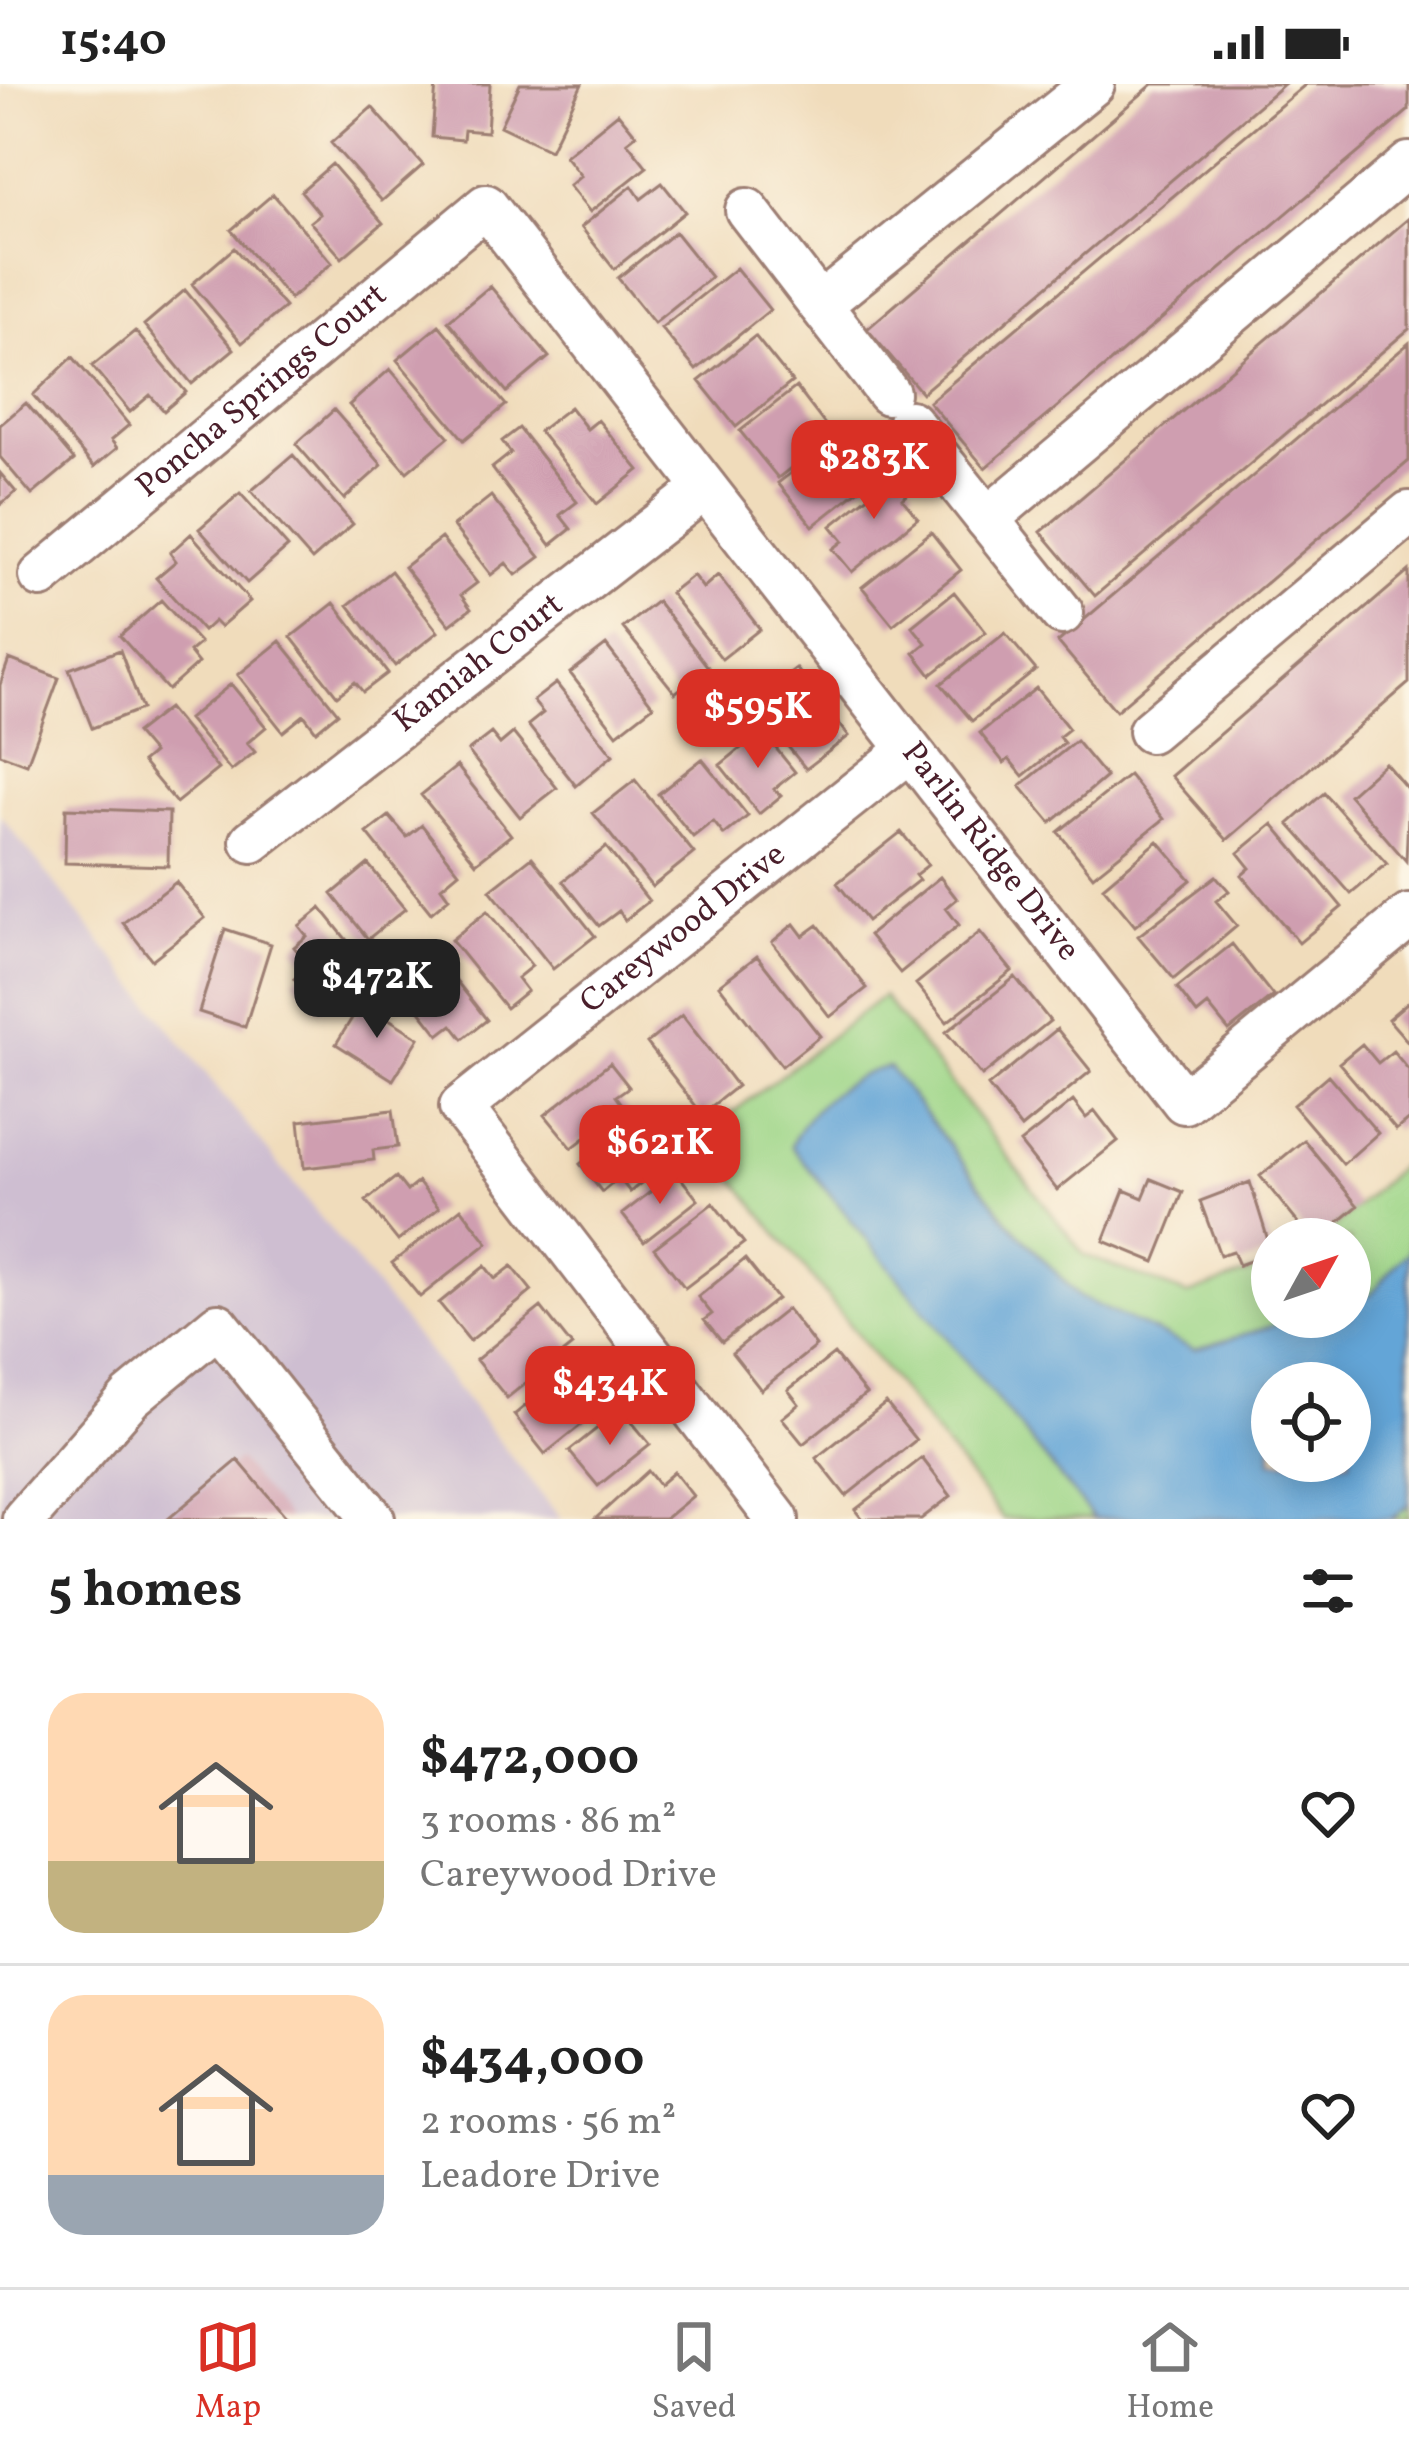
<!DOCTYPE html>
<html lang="en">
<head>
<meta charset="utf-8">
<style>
  :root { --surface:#fff; --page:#f2f2f2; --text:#222; --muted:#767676; --line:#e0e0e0; --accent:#d93025 }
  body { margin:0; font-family:Vollkorn,serif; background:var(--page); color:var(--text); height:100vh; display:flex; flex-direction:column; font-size:45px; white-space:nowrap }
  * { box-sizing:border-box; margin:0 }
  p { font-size:39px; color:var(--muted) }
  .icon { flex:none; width:66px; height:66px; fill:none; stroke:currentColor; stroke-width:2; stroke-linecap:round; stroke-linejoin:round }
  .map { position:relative; height:1435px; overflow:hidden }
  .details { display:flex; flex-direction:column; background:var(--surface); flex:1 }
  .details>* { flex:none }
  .needle { width:78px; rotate:50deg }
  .buttons { position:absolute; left:1251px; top:1134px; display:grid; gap:24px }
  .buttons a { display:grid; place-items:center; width:120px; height:120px; border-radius:50%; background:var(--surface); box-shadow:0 6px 30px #0003; font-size:60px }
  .price { position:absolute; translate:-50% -102px; padding:0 27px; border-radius:24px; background:var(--accent); color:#fff; font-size:39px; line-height:78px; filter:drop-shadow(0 3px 6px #0008) }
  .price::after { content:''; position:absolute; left:50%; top:72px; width:36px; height:27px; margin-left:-18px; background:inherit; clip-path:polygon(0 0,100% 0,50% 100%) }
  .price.on { background:#222; color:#fff }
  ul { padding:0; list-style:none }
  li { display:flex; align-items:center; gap:36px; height:300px; padding:0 48px }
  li+li { border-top:3px solid var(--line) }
  li span { display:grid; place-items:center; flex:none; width:336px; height:240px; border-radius:36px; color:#555 }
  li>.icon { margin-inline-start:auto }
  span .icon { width:144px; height:144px; fill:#fffc; stroke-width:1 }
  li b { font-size:51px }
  h2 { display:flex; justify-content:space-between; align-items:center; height:144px; padding:0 48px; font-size:51px }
  .status { display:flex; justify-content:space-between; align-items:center; height:84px; padding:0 60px; background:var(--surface); direction:ltr }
  .status svg { height:33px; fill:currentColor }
  .menu { display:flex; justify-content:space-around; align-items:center; height:168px; border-top:3px solid var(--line); background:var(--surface); font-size:33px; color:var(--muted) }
  .menu a { display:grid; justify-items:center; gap:6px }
  .menu .on { color:var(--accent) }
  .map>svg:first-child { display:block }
</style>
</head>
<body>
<div class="status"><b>15:40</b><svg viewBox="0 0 49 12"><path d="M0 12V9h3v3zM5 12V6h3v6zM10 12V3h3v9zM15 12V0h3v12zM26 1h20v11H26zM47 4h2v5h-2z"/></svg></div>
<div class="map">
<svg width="1409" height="1435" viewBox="0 0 1409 1435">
  <rect width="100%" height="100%" fill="#fcf5e5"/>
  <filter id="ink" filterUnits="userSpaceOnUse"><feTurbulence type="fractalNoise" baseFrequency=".00833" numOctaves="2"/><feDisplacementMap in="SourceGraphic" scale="24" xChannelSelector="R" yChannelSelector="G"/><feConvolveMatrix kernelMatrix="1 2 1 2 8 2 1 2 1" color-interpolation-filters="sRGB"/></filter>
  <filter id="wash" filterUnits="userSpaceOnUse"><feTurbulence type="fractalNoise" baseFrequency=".004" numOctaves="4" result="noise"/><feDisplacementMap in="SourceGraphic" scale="48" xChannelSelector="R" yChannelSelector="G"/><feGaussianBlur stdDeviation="2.7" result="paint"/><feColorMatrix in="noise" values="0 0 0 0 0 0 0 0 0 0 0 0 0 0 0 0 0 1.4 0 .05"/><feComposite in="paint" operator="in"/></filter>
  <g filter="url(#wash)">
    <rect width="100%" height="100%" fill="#f0dcbb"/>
    <!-- industrial -->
    <path fill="#cebed1" d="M0,731L561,1435H0Z"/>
    <!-- green -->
    <path fill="#9ed688" stroke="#747a5a" stroke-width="3" fill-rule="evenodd" d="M883,912L1084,1171L1188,1211L1272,1181V1233H1350V1155H1322L1409,1074V1435H1003L701,1053ZM1272,1299H1350V1377H1272Z"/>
    <!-- water -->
    <path fill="#63a5d7" stroke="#566281" stroke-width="3" fill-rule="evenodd" d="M889,983L1007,1136L1079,1213L1195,1266L1300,1233H1350V1217L1370,1211L1409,1166V1421L1392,1435H1094L791,1062C807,1025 849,989 889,983ZM1272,1299H1350V1377H1272Z"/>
    <g id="blocks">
      <!-- building -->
      <path fill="#cf9eb0" d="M436,0H490L487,48L464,46L463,56L432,53Z
        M520,0H582L550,66L500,42Z
        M1153,0H1284L922,309L867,245Z
        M1306,0H1409V26L985,384L929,318Z
        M372,23L423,81L382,117L331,59Z
        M618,29L636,51L627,58L647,83L590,128L569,102L581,92L565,72Z
        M332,80L383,139L342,174L310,138L320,130L301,107Z
        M662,99L685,128L614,185L581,143L632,102L641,115Z
        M273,110L332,179L290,215L231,146Z
        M1409,134V245L1095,512L1041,448Z
        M675,148L711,193L654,239L618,194Z
        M234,164L285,223L242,259L192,200Z
        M736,184L770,226L696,286L661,244Z
        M490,202L549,273L507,308L448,237Z
        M185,206L234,265L192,300L144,241Z
        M439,241L506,321L464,356L397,276Z
        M135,247L186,308L164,327L150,311L130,328L92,282Z
        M755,252L792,298L736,343L699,297Z
        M1409,259V377L1116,627L1058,558Z
        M73,273L129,341L111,356L117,364L94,383L33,311Z
        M390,285L449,353L407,388L349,321Z
        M796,303L833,351L778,394L740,347Z
        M26,319L74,376L32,411L0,373V341Z
        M570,323L587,345L598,336L639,386L597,420L539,347Z
        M334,326L382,381L344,415L296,360Z
        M519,344L577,418L560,431L571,445L551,461L492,384L511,369L502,357Z
        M836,353L871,396L813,442L778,399Z
        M293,371L353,440L312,476L251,407Z
        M900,387L914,404L902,415L918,434L852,488L833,465L843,457L831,442Z
        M0,389L16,408L0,421Z
        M240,409L288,463L247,499L199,445Z
        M491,412L540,473L516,491L506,479L491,491L453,442Z
        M931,448L961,486L893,541L862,503Z
        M191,450L250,517L220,543L214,537L203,547L156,494L176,477L170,469Z
        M441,454L477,499L461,511L471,525L450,541L404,483Z
        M391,487L438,548L395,582L348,521Z
        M1409,487V599L1227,756L1171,692Z
        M693,491L703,504L718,491L760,545L722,575L670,509Z
        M954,508L986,548L931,591L914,569L926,559L912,542Z
        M161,516L200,559L189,568L198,579L168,606L120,552Z
        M657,517L708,583L675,609L623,544Z
        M334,519L388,589L363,608L355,598L337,612L291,553Z
        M1005,549L1036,586L972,637L941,600Z
        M280,557L338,629L316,647L304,631L283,648L238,591Z
        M606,561L653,622L617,650L570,589Z
        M120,566L142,625L92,644L69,585Z
        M9,575L59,594L27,680L0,670V601Z
        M796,584L849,652L806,685L752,618Z
        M556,599L613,671L576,702L528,641L543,629L533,617Z
        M231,600L266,643L247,659L255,668L231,687L188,635Z
        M1036,604L1069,645L1059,653L1064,659L1023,692L1009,675L1004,679L980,649Z
        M168,624L218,685L176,719L142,678L153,669L136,649Z
        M762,647L795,688L774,705L781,712L759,730L720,681Z
        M491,649L500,660L513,649L557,704L520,733L468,667Z
        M1076,657L1106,693L1051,739L1020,702Z
        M702,675L748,732L724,751L713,737L693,753L658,710Z
        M1385,679L1409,707L1406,777L1349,711Z
        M457,682L511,751L476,779L421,711Z
        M1129,691L1164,735L1093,792L1058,748Z
        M635,696L694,769L652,803L593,729Z
        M1324,709L1387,780L1351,810L1289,740Z
        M66,724L169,728L168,782L65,779Z
        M389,732L407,753L422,741L459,788L441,803L449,814L431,829L367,749Z
        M1273,740L1342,823L1299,859L1242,791L1250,784L1238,769Z
        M901,748L928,781L915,791L919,796L867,837L837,799Z
        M1158,757L1191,796L1135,842L1103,803Z
        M606,763L649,817L625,836L619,827L599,842L563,797Z
        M532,773L595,852L553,885L490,806Z
        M368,780L405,825L368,855L332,810Z
        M1216,792L1229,807L1216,817L1237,842L1174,895L1138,852Z
        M940,793L957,815L946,824L959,841L900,889L869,851Z
        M176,798L205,834L152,876L123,839Z
        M321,824L370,885L319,926L294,895L310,882L294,863L307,852L299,842Z
        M487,827L532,882L517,894L527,907L506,924L451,856Z
        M794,840L803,852L818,841L867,904L830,933L772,858Z
        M225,845L271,860L245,943L199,928Z
        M980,848L1012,887L947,938L916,900Z
        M1232,860L1273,912L1229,947L1208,921L1197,930L1177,904Z
        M757,872L820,952L782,982L719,901Z
        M447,885L487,936L463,955L452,941L439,951L410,914Z
        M1015,893L1050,937L982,992L946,948Z
        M1409,917V959L1388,935Z
        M362,918L419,954L393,996L336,960Z
        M682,931L737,1002L702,1030L647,959Z
        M1057,945L1091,987L1021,1044L988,1002Z
        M1362,960L1378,979L1393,967L1409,986V1035L1396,1046L1339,979Z
        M610,979L629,1003L616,1012L628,1028L590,1058L586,1053L572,1064L545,1031Z
        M1328,991L1378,1049L1343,1080L1293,1021Z
        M1073,1017L1086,1034L1095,1027L1118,1057L1057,1106L1020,1059Z
        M393,1026L398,1063L373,1066L374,1076L304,1084L299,1037Z
        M636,1036L668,1077L630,1108L619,1094L602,1108L580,1080Z
        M1304,1056L1358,1122L1318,1155H1311L1260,1092Z
        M676,1088L698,1116L644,1158L622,1130Z
        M396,1093L407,1107L418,1098L439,1124L398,1157L366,1117Z
        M1151,1095L1183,1108L1155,1178L1104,1157L1124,1106L1143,1114Z
        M1250,1098L1272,1169L1239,1181L1233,1167L1220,1171L1200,1117Z
        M713,1119L744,1159L685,1204L654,1164Z
        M461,1124L488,1159L420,1213L392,1179Z
        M745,1175L777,1215L722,1258L704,1236L712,1230L698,1213Z
        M485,1182L495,1195L512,1182L532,1207L470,1257L439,1219Z
        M541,1223L572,1262L507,1314L476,1276Z
        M787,1225L816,1262L761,1306L732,1269Z
        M834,1270L866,1310L803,1360L782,1334L799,1320L788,1306Z
        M574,1282L587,1298L597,1290L616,1313L545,1370L514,1331Z
        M886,1319L916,1356L846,1412L816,1374Z
        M621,1325L650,1360L598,1402L569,1367Z
        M922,1374L951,1412L921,1435H862L855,1426Z
        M238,1376L288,1435H168Z
        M648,1387L659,1401L674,1388L693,1412L665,1435H595Z"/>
    </g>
  </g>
  <g filter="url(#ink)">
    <use href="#blocks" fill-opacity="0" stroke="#9d7e73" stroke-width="3"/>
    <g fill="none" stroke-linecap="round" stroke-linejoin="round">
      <defs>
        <g id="minor">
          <path d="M747,126L888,309"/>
          <path d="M820,221L1093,0"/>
          <path d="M910,338L1062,529"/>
          <path d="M987,435L1409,80"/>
          <path id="s1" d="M41,492L486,122L1184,1018L1409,832"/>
          <path d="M1150,647L1409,429"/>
          <path id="s2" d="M252,757L705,404"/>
          <path d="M24,1435L131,1313L218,1241L373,1435"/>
          <path id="s3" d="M777,1435L461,1023L908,667"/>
        </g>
      </defs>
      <!-- minor casing -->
      <use href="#minor" stroke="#9d7e73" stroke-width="48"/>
      <!-- minor -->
      <use href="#minor" stroke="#fff" stroke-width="42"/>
    </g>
  </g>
  <g text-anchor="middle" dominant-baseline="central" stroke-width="12" stroke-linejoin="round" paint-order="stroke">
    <!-- street labels -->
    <g font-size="33" fill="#4a1f2b" stroke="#fcf5e5">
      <text stroke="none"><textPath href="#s1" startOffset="288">Poncha Springs Court</textPath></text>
      <text stroke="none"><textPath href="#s2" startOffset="288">Kamiah Court</textPath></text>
      <text stroke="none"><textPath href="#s1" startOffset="1398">Parlin Ridge Drive</textPath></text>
      <text stroke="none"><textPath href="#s3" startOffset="804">Careywood Drive</textPath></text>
    </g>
  </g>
</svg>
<div class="buttons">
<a><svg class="needle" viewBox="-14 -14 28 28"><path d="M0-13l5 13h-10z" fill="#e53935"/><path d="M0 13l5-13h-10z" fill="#767676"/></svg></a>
<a><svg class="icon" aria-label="locate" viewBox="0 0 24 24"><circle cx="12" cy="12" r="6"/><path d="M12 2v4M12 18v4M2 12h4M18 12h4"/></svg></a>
</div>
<b class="price" style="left:874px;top:438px">$283K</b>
<b class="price" style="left:758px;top:687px">$595K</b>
<b class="price on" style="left:377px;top:957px">$472K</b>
<b class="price" style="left:660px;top:1123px">$621K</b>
<b class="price" style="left:610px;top:1364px">$434K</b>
</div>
<section class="details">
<h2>5 homes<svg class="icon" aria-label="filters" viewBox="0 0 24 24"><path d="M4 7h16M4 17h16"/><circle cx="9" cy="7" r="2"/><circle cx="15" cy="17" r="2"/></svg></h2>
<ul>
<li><span style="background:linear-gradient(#ffd9b3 70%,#c2b280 0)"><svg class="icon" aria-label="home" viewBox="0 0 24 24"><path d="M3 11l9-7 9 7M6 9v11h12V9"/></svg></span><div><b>$472,000</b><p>3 rooms · 86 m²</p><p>Careywood Drive</p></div><svg class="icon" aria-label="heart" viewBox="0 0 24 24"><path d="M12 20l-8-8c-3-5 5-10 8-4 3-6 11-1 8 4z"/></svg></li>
<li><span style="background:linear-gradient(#ffd9b3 75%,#9aa5b1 0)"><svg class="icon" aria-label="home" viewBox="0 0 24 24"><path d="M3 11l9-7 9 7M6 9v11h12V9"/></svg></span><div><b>$434,000</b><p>2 rooms · 56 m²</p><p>Leadore Drive</p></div><svg class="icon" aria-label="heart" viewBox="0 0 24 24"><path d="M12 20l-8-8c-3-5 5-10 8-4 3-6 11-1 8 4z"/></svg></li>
</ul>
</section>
<nav class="menu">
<a class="on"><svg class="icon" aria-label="map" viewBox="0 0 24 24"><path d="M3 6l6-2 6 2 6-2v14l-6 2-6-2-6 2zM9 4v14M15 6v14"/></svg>Map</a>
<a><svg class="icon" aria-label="saved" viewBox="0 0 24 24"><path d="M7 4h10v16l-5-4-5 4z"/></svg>Saved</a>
<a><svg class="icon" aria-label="home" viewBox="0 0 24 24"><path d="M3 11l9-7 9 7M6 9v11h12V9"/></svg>Home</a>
</nav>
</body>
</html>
